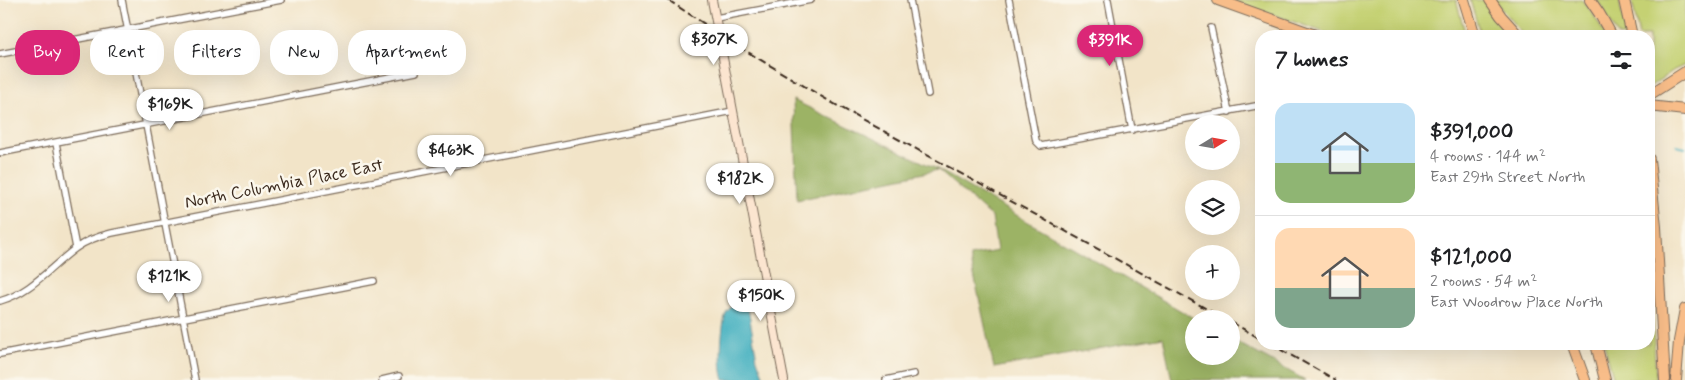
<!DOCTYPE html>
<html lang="en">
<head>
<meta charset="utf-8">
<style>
  :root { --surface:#fff; --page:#f2f2f2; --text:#202124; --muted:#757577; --line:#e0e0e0; --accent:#db2777 }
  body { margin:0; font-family:Mynerve,sans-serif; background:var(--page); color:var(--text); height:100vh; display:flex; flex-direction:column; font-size:19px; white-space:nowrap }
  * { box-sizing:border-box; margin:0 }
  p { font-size:16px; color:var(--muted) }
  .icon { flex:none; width:28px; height:28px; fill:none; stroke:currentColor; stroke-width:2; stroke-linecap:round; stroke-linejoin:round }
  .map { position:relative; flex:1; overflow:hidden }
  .sheet { position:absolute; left:1255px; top:30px; width:400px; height:320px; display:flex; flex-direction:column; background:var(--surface); border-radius:20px; box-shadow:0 5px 20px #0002 }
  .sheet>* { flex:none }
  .hud { position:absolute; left:15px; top:30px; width:475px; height:45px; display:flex; gap:10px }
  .needle { width:32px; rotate:79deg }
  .tools { position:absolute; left:1185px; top:115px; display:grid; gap:10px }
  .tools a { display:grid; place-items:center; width:55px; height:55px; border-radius:50%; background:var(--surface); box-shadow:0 5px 20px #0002; font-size:25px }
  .price { position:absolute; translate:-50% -42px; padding:0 11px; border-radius:18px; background:#fff; color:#222; font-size:16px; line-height:32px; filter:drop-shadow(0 1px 2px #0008) }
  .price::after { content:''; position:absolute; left:50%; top:30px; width:15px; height:11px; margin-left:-8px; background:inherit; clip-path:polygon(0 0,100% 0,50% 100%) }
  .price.selected { background:var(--accent); color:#fff }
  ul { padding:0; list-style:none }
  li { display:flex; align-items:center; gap:15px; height:125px; padding:0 20px }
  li+li { border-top:1px solid var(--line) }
  li span { display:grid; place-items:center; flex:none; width:140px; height:100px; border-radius:15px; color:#555 }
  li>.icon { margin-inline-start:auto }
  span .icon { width:60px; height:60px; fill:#fffc; stroke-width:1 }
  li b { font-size:21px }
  h2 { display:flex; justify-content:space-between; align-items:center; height:60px; padding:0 20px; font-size:21px }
  .chip { padding:0 18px; border-radius:20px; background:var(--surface); box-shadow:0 5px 20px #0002; font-size:18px; line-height:45px }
  .chip.selected { background:var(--accent); color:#fff }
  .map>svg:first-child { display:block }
</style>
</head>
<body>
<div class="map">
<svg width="1685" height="380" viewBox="0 0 1685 380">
  <rect width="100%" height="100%" fill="#fbf7ec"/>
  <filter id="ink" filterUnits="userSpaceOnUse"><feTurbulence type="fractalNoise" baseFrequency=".02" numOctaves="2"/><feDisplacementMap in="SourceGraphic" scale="10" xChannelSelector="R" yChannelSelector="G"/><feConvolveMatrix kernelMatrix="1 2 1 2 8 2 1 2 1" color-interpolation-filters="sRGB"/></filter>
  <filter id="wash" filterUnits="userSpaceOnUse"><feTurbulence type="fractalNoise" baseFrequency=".0096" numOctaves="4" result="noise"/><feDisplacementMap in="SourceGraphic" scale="20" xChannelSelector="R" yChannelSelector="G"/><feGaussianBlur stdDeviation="1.12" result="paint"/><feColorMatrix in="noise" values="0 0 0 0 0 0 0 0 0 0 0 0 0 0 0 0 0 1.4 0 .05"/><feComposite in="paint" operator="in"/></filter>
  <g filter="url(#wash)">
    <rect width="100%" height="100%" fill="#f2e4c8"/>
    <!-- green -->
    <path fill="#c5d173" stroke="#807e48" d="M1231,0H1456L1466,36H1335Z
      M1470,0H1485L1496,17L1513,36H1481Z
      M1494,0H1582L1593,14L1606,36H1524Z
      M1596,0H1619L1626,36H1618L1602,7Z
      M1632,0H1685V65L1674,70L1649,87V36H1639Z
      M1649,290H1651L1656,380H1614L1604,344H1649Z"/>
    <!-- forest -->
    <path fill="#9cb365" stroke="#6c6e42" d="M793,100L939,170L1195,319L1194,356H1231V339L1305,380H1172L1163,337L994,368L970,256L997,251L992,217L938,170L797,200Z"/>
    <!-- water -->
    <path fill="#41afbf" stroke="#3e6c6e" d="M734,304L745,305L748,308L757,359L765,380H724C719,366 721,328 726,313C728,310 731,307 734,304Z"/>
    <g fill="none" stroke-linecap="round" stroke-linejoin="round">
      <!-- stream -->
      <path stroke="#41afbf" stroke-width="2" d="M1677,146L1685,148"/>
    </g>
  </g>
  <g filter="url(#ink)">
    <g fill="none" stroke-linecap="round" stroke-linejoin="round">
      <defs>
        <path id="minor" d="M122,0L195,380
          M910,0L928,94
          M1009,0L1036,141L1041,146L1261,105
          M1108,0L1132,130
          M716,18L811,0
          M1211,28L1229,112
          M0,54L281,0
          M56,143L76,248
          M0,153L416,72
          M0,301C32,292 50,267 76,248C87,240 99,236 112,233L733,111
          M0,354L374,281
          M382,380L399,376
          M886,380L914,374"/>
        <path id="secondary" d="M712,0L784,380"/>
        <path id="motorway" d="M1218,0L1318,36
          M1464,0L1475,36
          M1490,0L1501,16L1519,36
          M1590,0L1599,13L1612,36
          M1624,0L1632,36
          M1649,95L1685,72
          M1649,106L1685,110
          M1649,159L1656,227L1665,380
          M1572,344L1585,380
          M1596,344L1605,380
          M1676,380L1679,341L1685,309"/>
      </defs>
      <!-- minor casing -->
      <use href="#minor" stroke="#7b6b5a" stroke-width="8"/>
      <!-- secondary casing -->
      <use href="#secondary" stroke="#7b6b5a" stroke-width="10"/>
      <!-- motorway casing -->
      <use href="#motorway" stroke="#7b6b5a" stroke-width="12"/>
      <!-- minor -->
      <use href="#minor" stroke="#fff" stroke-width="5.5"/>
      <!-- secondary -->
      <use href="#secondary" stroke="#fce5d0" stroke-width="8"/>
      <!-- motorway -->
      <use href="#motorway" stroke="#f8bd89" stroke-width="10"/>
      <!-- rail -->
      <path stroke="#3b2a1e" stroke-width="2" stroke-dasharray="8 4" stroke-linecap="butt" d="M668,0L741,48L829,101L1225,319
        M1231,322L1261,339
        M1270,344L1336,380"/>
    </g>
  </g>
  <g text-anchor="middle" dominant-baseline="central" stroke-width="5" stroke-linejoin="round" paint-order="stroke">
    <!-- street labels -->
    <g font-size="18" fill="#3b2a1e" stroke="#fbf7ec">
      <text transform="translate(284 184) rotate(-11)">North Columbia Place East</text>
    </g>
  </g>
</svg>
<div class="tools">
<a><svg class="needle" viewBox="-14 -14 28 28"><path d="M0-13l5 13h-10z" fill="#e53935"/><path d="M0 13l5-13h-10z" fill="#757577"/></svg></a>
<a><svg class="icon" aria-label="layers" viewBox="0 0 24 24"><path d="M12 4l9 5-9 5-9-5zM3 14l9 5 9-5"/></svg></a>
<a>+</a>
<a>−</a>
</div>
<b class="price" style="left:714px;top:66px">$307K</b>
<b class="price selected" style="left:1110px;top:67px">$391K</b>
<b class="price" style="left:170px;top:131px">$169K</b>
<b class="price" style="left:451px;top:177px">$463K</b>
<b class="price" style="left:740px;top:205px">$182K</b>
<b class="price" style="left:169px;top:303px">$121K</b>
<b class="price" style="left:761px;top:322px">$150K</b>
<div class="hud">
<a class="chip selected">Buy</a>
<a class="chip">Rent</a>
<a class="chip">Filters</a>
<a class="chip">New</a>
<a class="chip">Apartment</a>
</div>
<section class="sheet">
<h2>7 homes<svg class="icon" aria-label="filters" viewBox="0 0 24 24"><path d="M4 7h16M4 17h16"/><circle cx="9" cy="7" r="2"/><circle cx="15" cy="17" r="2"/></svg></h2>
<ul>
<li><span style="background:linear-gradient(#bfe0f5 60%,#8fb573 0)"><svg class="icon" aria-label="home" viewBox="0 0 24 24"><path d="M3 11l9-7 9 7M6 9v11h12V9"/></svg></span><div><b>$391,000</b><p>4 rooms · 144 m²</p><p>East 29th Street North</p></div></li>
<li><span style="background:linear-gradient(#ffd9b3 60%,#7fa58c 0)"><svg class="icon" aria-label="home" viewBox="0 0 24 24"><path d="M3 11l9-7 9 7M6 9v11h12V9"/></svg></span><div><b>$121,000</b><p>2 rooms · 54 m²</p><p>East Woodrow Place North</p></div></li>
</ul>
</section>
</div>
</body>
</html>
